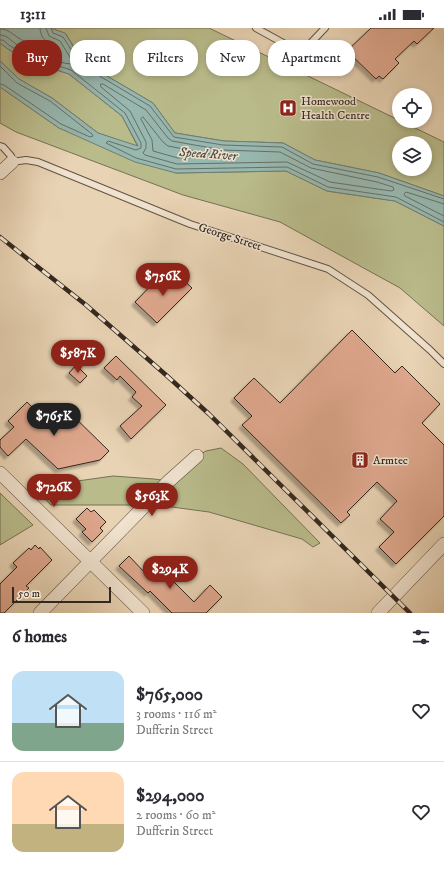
<!DOCTYPE html>
<html lang="en">
<head>
<meta charset="utf-8">
<style>
  :root { --surface:#fff; --page:#f7f7f7; --text:#2b2b33; --muted:#7c7c81; --line:#e1e1e2; --accent:#8f2418 }
  body { margin:0; font-family:"IM FELL DW Pica",serif; background:var(--page); color:var(--text); height:100vh; display:flex; flex-direction:column; font-size:15px; white-space:nowrap }
  * { box-sizing:border-box; margin:0 }
  p { font-size:13px; color:var(--muted) }
  .icon { flex:none; width:22px; height:22px; fill:none; stroke:currentColor; stroke-width:2; stroke-linecap:round; stroke-linejoin:round }
  .map { position:relative; height:585px; overflow:hidden }
  .panel { display:flex; flex-direction:column; background:var(--surface); flex:1 }
  .panel>* { flex:none }
  .guide { position:absolute; left:12px; top:12px; width:420px; height:36px; display:flex; gap:8px }
  .fabs { position:absolute; left:392px; top:60px; display:grid; gap:8px }
  .fabs a { display:grid; place-items:center; width:40px; height:40px; border-radius:50%; background:var(--surface); box-shadow:0 2px 6px #0003; font-size:20px }
  .scale { position:absolute; left:12px; bottom:10px; width:99px; box-sizing:border-box; padding-left:4px; border:2px solid #34281f; border-top:0; font-size:11px; line-height:14px; white-space:nowrap; color:#34281f; -webkit-text-stroke:3px #f0e2ce; paint-order:stroke }
  .price { position:absolute; translate:-50% -34px; padding:0 9px; border-radius:14px; background:var(--accent); color:#fff; font-size:13px; line-height:26px; filter:drop-shadow(0 1px 2px #0008) }
  .price::after { content:''; position:absolute; left:50%; top:24px; width:12px; height:9px; margin-left:-6px; background:inherit; clip-path:polygon(0 0,100% 0,50% 100%) }
  .price.current { background:#222; color:#fff }
  ul { padding:0; list-style:none }
  li { display:flex; align-items:center; gap:12px; height:100px; padding:0 12px }
  li+li { border-top:1px solid var(--line) }
  li span { display:grid; place-items:center; flex:none; width:112px; height:80px; border-radius:12px; color:#555 }
  li>.icon { margin-inline-start:auto }
  span .icon { width:48px; height:48px; fill:#fffc; stroke-width:1 }
  li b { font-size:17px }
  h2 { display:flex; justify-content:space-between; align-items:center; height:48px; padding:0 12px; font-size:17px }
  .pill { padding:0 14px; border-radius:16px; background:var(--surface); box-shadow:0 2px 6px #0003; font-size:14px; line-height:36px }
  .pill.current { background:var(--accent); color:#fff }
  .status { display:flex; justify-content:space-between; align-items:center; height:28px; padding:0 20px; background:var(--surface); direction:ltr }
  .status svg { height:11px; fill:currentColor }
  .map>svg:first-child { display:block }
</style>
</head>
<body>
<div class="status"><b>13:11</b><svg viewBox="0 0 49 12"><path d="M0 12V9h3v3zM5 12V6h3v6zM10 12V3h3v9zM15 12V0h3v12zM26 1h20v11H26zM47 4h2v5h-2z"/></svg></div>
<div class="map">
<svg width="444" height="585" viewBox="0 0 444 585">
  <defs>
    <filter id="shadow"><feDropShadow dx="-3.5" dy="3.5" stdDeviation="1" flood-color="#0004"/></filter>
  </defs>
  <rect width="100%" height="100%" fill="#e8d3b4"/>
  <filter id="stains"><feTurbulence type="fractalNoise" baseFrequency=".005" numOctaves="4"/><feColorMatrix values="0 0 0 0 .2 0 0 0 0 .09 0 0 0 0 .02 0 0 0 .5 -.17"/></filter>
  <radialGradient id="worn" r=".72"><stop offset=".6" stop-color="#630" stop-opacity="0"/><stop offset="1" stop-color="#630" stop-opacity=".3"/></radialGradient>
  <!-- green -->
  <path fill="#b9bb8b" stroke="#767255" fill-rule="evenodd" d="M50,0H209L444,114V168L379,145L315,132L283,115L224,113L175,105L153,75L83,34L66,6ZM399,115H425V141H399Z
    M0,15L8,21L29,33L69,46L122,88L138,119L98,105L52,70L19,51L0,33Z
    M0,59L59,100L176,145L286,143L327,163L395,173L444,198V298L400,260L280,194L183,167L16,104L0,95Z
    M221,420L243,436L320,515L313,519L302,511L209,484L172,479L157,477H51L35,461L42,458L113,448L154,451L169,453L197,428L206,423Z
    M0,465L33,497L0,517Z"/>
  <!-- water -->
  <path fill="#97b7af" stroke="#6f7e75" d="M0,0H50L65,5L83,34L153,75L175,105L224,113L283,115L315,132L379,145L444,168V198L395,173L327,163L286,143L176,145L135,134L59,100L0,59V33L19,51L52,70L98,105L138,118L122,88L69,46L29,33L8,21L0,15Z"/>
  <g fill="none" stroke-linecap="round" stroke-linejoin="round">
    <!-- shore -->
    <path stroke="#667067" stroke-width="1" d="M51,0L53,5L63,9L81,37L150,78L174,109L223,117L282,119L313,136L378,149L444,171
      M0,1C8,1 11,5 17,9C28,16 45,25 58,25L59,23C52,13 41,16 40,0
      M0,7C7,7 10,12 16,16C29,22 58,36 72,36L73,34L60,13L49,8L46,0
      M0,12H3L10,18L31,29L71,42L125,85L141,115V120L136,122L108,113L106,115L136,130L176,141L287,139L328,159L396,169L444,194
      M0,38L17,55L50,73L92,106L93,108L90,109L61,96L4,57L0,56
      M101,56H103L146,82L168,110L172,113L223,122L280,124L311,140L377,154L393,159L394,162L391,163L330,154L287,134L177,136L145,127L143,125L146,120V114L130,83L101,59Z
      M143,89L163,114L168,118L210,126L211,129L178,130L153,123L152,112L141,91Z
      M444,176L406,164L404,166L405,168L444,188"/>
  </g>
  <!-- building -->
  <path fill="#dea78d" stroke="#34281f" filter="url(#shadow)" d="M371,0H434L417,16L414,13L395,31L399,35L383,51L379,48L376,51L347,23Z
    M176,245L192,260L157,295L135,274L160,248L166,254Z
    M352,302L395,345L402,338L440,376L422,395L444,417V488L396,536L379,519L394,504L380,491L397,473L377,454L347,484L350,487L341,495L242,397L252,388L234,370L254,350L280,375Z
    M116,328L166,377L131,411L120,398L142,378L132,369L136,364L120,348L117,352L104,340Z
    M76,337L87,348L80,355L69,345Z
    M27,374L45,392L61,376L109,423L100,432L58,441L26,411L8,428L0,419V412L14,399L8,393Z
    M87,480L91,484L94,482L106,494L100,500L103,503L92,514L82,504L86,501L76,491Z
    M35,517L39,521L40,519L52,532L26,558L29,560L4,585H0V556L17,539L13,535L29,520L31,522Z
    M129,528L146,546L154,538L158,542L160,540L194,574L210,557L222,569L206,585H172L150,563L148,565L119,538Z"/>
  <g fill="none" stroke-linecap="round" stroke-linejoin="round">
    <defs>
      <path id="lane" d="M256,0L294,21H305L325,0
        M0,118L3,119L11,128L12,134L26,132L38,134L190,196L328,241L368,267L430,322L444,336"/>
      <path id="street" d="M0,145L12,134
        M0,445L143,585
        M40,585L169,453L197,428
        M378,585L444,516"/>
    </defs>
    <!-- lane casing -->
    <use href="#lane" stroke="#615344" stroke-width="8"/>
    <!-- street casing -->
    <use href="#street" stroke="#615344" stroke-width="14"/>
    <!-- lane -->
    <use href="#lane" stroke="#f0e2ce" stroke-width="6"/>
    <!-- street -->
    <use href="#street" stroke="#f0e2ce" stroke-width="13"/>
    <defs>
      <path id="rail" d="M0,209L86,277L166,347L209,386L410,585"/>
    </defs>
    <!-- rail casing -->
    <use href="#rail" stroke="#34281f" stroke-width="4.5"/>
    <!-- rail -->
    <use href="#rail" stroke="#f0e2ce" stroke-width="3" stroke-dasharray="9" stroke-linecap="butt"/>
  </g>
  <!-- icons -->
  <defs>
    <symbol id="hospital-square" viewBox="-11 -11 22 22"><rect x="-9" y="-9" width="18" height="18" rx="4" fill="#8f2418" stroke="#f0e2ce"/><path d="M-5-5h3v3.5h4V-5h3V5h-3V1.5h-4V5h-3Z" fill="#fff"/></symbol>
    <symbol id="building-square" viewBox="-11 -11 22 22"><rect x="-9" y="-9" width="18" height="18" rx="4" fill="#8f2418" stroke="#f0e2ce"/><path d="M-4-6H4V6H1V3H-1V6H-4ZM-2.5-4.3h1.7v1.8h-1.7ZM.8-4.3h1.7v1.8H.8ZM-2.5-1h1.7V.8h-1.7ZM.8-1h1.7V.8H.8Z" fill="#fff"/></symbol>
  </defs>
  <g fill-rule="evenodd">
    <use href="#hospital-square" x="278" y="70" width="20" height="20"/>
    <use href="#building-square" x="350" y="422" width="20" height="20"/>
  </g>
  <g text-anchor="middle" dominant-baseline="central" stroke-width="3" stroke-linejoin="round" paint-order="stroke">
    <!-- poi labels -->
    <g font-size="12" fill="#34281f" stroke="#f0e2ce" text-anchor="start">
      <text x="301" y="73">Homewood<tspan x="301" dy="14">Health Centre</tspan></text>
      <text x="373" y="432">Armtec</text>
    </g>
    <!-- street labels -->
    <g font-size="12" fill="#34281f" stroke="#f0e2ce">
      <text transform="translate(230 209) rotate(18)">George Street</text>
    </g>
    <!-- water labels -->
    <g font-size="13" font-style="italic" fill="#4d4c43" stroke="#f0e2ce">
      <text transform="translate(208 126) rotate(4)">Speed River</text>
    </g>
  </g>
  <rect width="100%" height="100%" filter="url(#stains)"/>
  <rect width="100%" height="100%" fill="url(#worn)"/>
</svg>
<div class="fabs">
<a><svg class="icon" aria-label="locate" viewBox="0 0 24 24"><circle cx="12" cy="12" r="6"/><path d="M12 2v4M12 18v4M2 12h4M18 12h4"/></svg></a>
<a><svg class="icon" aria-label="layers" viewBox="0 0 24 24"><path d="M12 4l9 5-9 5-9-5zM3 14l9 5 9-5"/></svg></a>
</div>
<div class="scale">50 m</div>
<b class="price" style="left:163px;top:269px">$756K</b>
<b class="price" style="left:78px;top:346px">$587K</b>
<b class="price current" style="left:54px;top:409px">$765K</b>
<b class="price" style="left:54px;top:480px">$726K</b>
<b class="price" style="left:152px;top:489px">$563K</b>
<b class="price" style="left:170px;top:562px">$294K</b>
<div class="guide">
<a class="pill current">Buy</a>
<a class="pill">Rent</a>
<a class="pill">Filters</a>
<a class="pill">New</a>
<a class="pill">Apartment</a>
</div>
</div>
<section class="panel">
<h2>6 homes<svg class="icon" aria-label="filters" viewBox="0 0 24 24"><path d="M4 7h16M4 17h16"/><circle cx="9" cy="7" r="2"/><circle cx="15" cy="17" r="2"/></svg></h2>
<ul>
<li><span style="background:linear-gradient(#bfe0f5 65%,#7fa58c 0)"><svg class="icon" aria-label="home" viewBox="0 0 24 24"><path d="M3 11l9-7 9 7M6 9v11h12V9"/></svg></span><div><b>$765,000</b><p>3 rooms · 116 m²</p><p>Dufferin Street</p></div><svg class="icon" aria-label="heart" viewBox="0 0 24 24"><path d="M12 20l-8-8c-3-5 5-10 8-4 3-6 11-1 8 4z"/></svg></li>
<li><span style="background:linear-gradient(#ffd9b3 65%,#c2b280 0)"><svg class="icon" aria-label="home" viewBox="0 0 24 24"><path d="M3 11l9-7 9 7M6 9v11h12V9"/></svg></span><div><b>$294,000</b><p>2 rooms · 60 m²</p><p>Dufferin Street</p></div><svg class="icon" aria-label="heart" viewBox="0 0 24 24"><path d="M12 20l-8-8c-3-5 5-10 8-4 3-6 11-1 8 4z"/></svg></li>
</ul>
</section>
</body>
</html>
